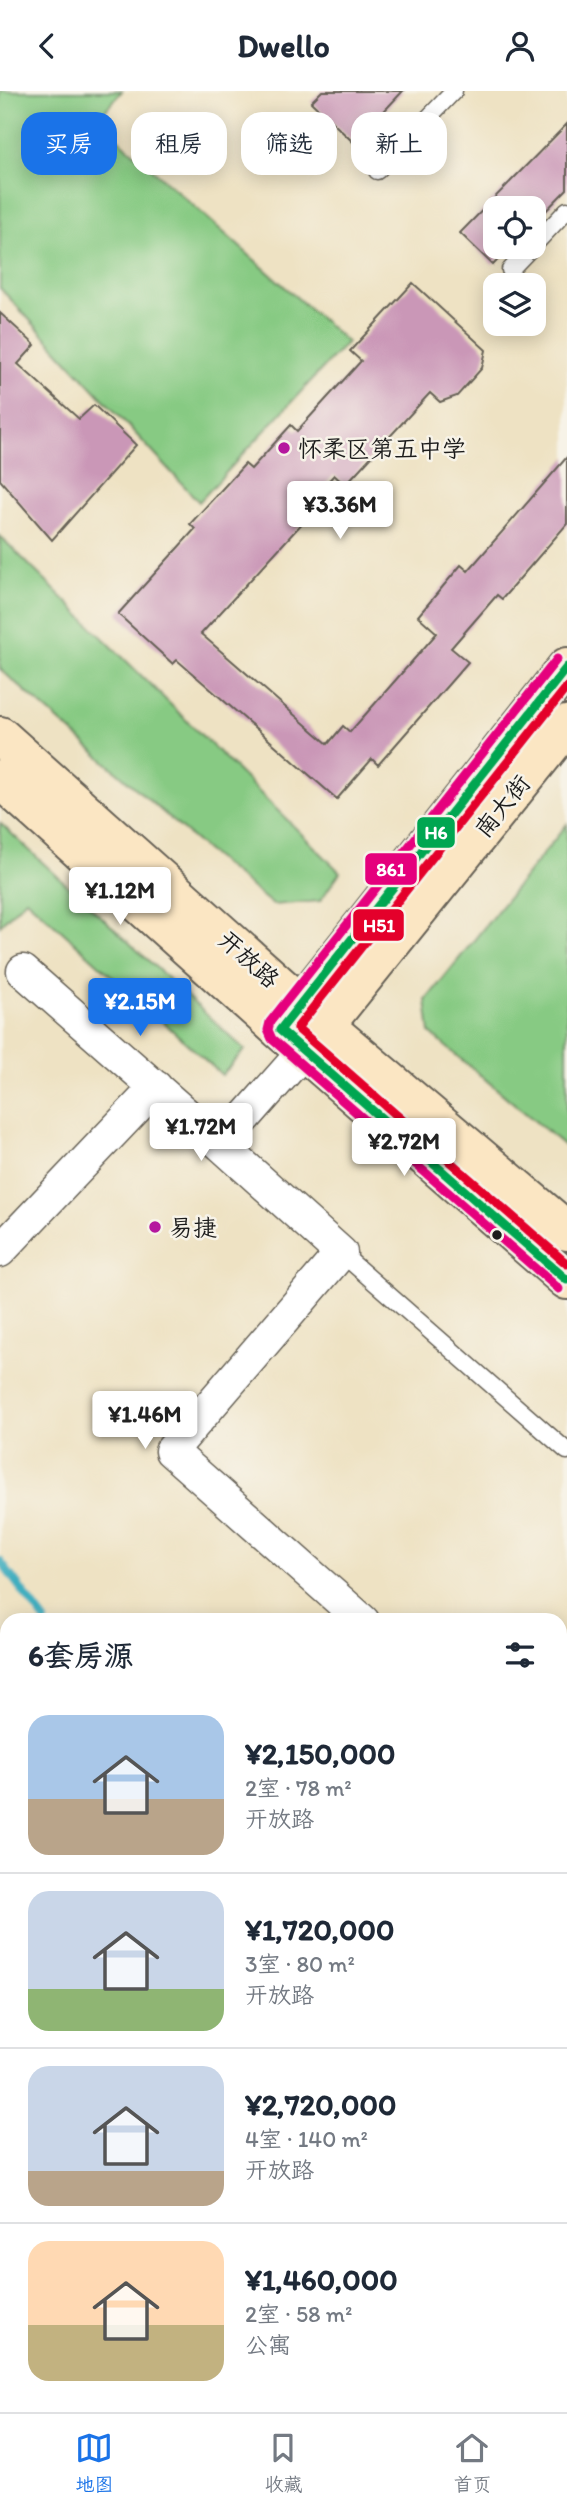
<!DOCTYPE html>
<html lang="zh">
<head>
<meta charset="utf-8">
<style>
  :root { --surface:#fff; --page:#f6f6f7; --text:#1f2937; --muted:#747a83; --line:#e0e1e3; --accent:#1a73e8 }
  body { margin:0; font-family:Itim,"LXGW WenKai TC",sans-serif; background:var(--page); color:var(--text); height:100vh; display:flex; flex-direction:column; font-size:26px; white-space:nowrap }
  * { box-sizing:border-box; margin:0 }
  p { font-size:23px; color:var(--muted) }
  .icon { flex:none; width:38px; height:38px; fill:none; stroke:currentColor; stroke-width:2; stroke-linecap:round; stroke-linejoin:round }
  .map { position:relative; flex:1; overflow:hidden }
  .drawer { position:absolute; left:0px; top:1522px; width:567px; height:800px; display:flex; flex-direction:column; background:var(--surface); border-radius:21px 21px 0 0; box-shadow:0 4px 18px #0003 }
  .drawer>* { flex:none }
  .hud { position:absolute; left:21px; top:21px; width:525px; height:63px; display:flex; gap:14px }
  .tools { position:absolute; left:483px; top:105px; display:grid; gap:14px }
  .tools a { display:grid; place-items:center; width:63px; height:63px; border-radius:14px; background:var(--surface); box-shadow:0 4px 18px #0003; font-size:35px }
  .price { position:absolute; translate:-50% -60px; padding:0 16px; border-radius:7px; background:#fff; color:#222; font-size:23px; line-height:46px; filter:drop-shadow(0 2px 4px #0008) }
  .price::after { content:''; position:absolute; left:50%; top:42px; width:21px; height:16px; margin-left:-10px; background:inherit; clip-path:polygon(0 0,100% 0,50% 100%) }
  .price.selected { background:var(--accent); color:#fff }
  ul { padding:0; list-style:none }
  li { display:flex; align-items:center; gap:21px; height:175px; padding:0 28px }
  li+li { border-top:2px solid var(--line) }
  li span { display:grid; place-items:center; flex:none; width:196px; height:140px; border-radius:21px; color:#555 }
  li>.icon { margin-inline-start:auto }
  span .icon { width:84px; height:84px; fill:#fffc; stroke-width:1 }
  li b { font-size:30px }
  h2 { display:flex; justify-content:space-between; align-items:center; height:84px; padding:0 28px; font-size:30px }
  .tag { padding:0 24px; border-radius:21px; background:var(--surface); box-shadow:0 4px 18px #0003; font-size:24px; line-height:63px }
  .tag.selected { background:var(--accent); color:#fff }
  header { display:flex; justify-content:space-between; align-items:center; height:91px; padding:0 28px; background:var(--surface); font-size:32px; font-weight:800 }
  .tab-bar { display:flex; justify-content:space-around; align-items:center; height:98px; border-top:2px solid var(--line); background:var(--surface); font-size:19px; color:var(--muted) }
  .tab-bar a { display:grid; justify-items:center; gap:4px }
  .tab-bar .selected { color:var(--accent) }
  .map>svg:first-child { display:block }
</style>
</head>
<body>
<header><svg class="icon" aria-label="back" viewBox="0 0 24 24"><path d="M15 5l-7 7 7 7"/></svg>Dwello<svg class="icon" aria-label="person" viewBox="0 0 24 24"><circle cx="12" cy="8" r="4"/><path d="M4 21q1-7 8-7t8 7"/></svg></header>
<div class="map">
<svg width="567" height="2321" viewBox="0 0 567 2321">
  <rect width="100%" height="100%" fill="#f7f3e8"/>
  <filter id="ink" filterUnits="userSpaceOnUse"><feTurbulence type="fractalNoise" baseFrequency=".0143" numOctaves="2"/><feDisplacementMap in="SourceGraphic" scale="14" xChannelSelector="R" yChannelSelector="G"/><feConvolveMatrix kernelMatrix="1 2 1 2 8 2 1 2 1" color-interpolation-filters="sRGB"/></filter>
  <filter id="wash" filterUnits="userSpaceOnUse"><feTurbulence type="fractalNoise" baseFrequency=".00686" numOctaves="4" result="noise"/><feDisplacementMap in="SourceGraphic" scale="28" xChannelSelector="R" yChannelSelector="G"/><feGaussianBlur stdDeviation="1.57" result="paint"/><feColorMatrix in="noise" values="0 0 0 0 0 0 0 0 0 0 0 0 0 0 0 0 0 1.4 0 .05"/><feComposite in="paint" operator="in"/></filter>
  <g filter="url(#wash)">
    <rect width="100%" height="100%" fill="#eee2c3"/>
    <!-- green -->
    <path fill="#87ca83" stroke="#527350" stroke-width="2" d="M0,0H122L97,29L347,251L199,411L0,197Z
      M0,445L340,781L320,810L273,814L207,760L0,578Z
      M0,732L245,959L222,984L26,808L0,834Z
      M567,733V1057L430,942L426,909Z"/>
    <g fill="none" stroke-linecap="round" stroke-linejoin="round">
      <!-- stream -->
      <path stroke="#41aebf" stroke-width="8" d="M0,1470L45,1530
        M560,2209L567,2218"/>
    </g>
    <g id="blocks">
      <!-- building -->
      <path fill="#ca97b7" d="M322,0H403L354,52L311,11Z
        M567,33V98L534,132V117H495V156H510L493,174L460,142Z
        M413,192L486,259L482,277L457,305L440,311L430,302L345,394L334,384L298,423L305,429L201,543L328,653L343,635L350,641L437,542L418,525L461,474L468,480L567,366V433L502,508L497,504L451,557L468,571L378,674L372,668L337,708L177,569L173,573L118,523L195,438L190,433L245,373L251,378L291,334L297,340L361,270L350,260Z
        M0,222L35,254L18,273L79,328L94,314L136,354L52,449L0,389Z"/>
    </g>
  </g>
  <g filter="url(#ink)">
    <use href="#blocks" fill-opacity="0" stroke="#666156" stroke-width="2"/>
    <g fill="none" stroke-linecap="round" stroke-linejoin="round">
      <defs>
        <path id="lane" d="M377,80L454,0
          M534,154L567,119
          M510,179L532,156
          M341,1162L567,1360
          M560,1918L567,1909
          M560,1967L567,1976
          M233,2315L235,2321"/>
        <path id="street" d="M23,880L221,1054
          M304,960L221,1054L341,1162L171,1360L363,1530
          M0,1160L156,996
          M560,1614L567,1606"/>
        <path id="secondary" d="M0,645L325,935L567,1140
          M0,688L280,939L567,1189
          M286,932L567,576
          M309,954L567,634"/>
      </defs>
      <!-- lane casing -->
      <use href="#lane" stroke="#666156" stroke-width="19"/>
      <!-- street casing -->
      <use href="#street" stroke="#666156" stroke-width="35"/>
      <!-- secondary casing -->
      <use href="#secondary" stroke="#666156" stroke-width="42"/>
      <!-- lane -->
      <use href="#lane" stroke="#fff" stroke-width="16"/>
      <!-- street -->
      <use href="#street" stroke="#fff" stroke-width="32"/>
      <!-- secondary -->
      <use href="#secondary" stroke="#fbe6c3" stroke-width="38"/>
      <defs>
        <path id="bus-1" d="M567,576L280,939L567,1189"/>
        <path id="bus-2" d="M557,568L270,931L268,939L272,948L559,1198"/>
        <path id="bus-3" d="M567,596L297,937L567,1173"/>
      </defs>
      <!-- bus-1 casing -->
      <use href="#bus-1" stroke="#f7f3e8" stroke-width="14"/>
      <!-- bus-2 casing -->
      <use href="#bus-2" stroke="#f7f3e8" stroke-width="14"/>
      <!-- bus-3 casing -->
      <use href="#bus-3" stroke="#f7f3e8" stroke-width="14"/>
      <!-- bus-1 -->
      <use href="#bus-1" stroke="#00a651" stroke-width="9"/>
      <!-- bus-2 -->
      <use href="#bus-2" stroke="#e5007d" stroke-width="9"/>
      <!-- bus-3 -->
      <use href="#bus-3" stroke="#e4002b" stroke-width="9"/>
    </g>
  </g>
  <!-- markers -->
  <g fill="#b5179e" stroke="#f7f3e8" stroke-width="2.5">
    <circle cx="284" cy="357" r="7"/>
    <circle cx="155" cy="1136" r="7"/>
  </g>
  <circle fill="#1c1c1c" stroke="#f7f3e8" stroke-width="2.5" cx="497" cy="1144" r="6"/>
  <g text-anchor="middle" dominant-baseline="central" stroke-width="5" stroke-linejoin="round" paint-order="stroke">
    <!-- poi labels -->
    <g font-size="24" fill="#1c1c1c" stroke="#f7f3e8" text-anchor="start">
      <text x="298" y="357">怀柔区第五中学</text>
      <text x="169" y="1136">易捷</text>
    </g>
    <!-- street labels -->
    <g font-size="24" fill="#1c1c1c" stroke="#f7f3e8">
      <text transform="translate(502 715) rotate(-51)">南大街</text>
      <text transform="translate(249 868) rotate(42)">开放路</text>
    </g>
  </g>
  <g stroke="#f7f3e8" stroke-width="2.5">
    <rect x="416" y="725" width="40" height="33" rx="7" fill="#00a651"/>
    <rect x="364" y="761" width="54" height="34" rx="7" fill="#e5007d"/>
    <rect x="352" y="817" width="53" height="34" rx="7" fill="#e4002b"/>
  </g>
  <g font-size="19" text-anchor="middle" font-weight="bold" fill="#fff">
    <text x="436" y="748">H6</text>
    <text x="391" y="785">861</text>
    <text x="379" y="841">H51</text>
  </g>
</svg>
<div class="tools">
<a><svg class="icon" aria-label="locate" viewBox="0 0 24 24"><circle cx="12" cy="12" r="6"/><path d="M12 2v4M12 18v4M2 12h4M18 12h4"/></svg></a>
<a><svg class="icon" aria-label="layers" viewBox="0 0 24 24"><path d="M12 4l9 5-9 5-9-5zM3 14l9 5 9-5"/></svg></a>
</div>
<b class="price" style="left:340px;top:450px">¥3.36M</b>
<b class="price" style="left:120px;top:836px">¥1.12M</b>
<b class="price selected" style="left:140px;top:947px">¥2.15M</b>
<b class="price" style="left:201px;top:1072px">¥1.72M</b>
<b class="price" style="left:404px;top:1087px">¥2.72M</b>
<b class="price" style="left:145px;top:1360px">¥1.46M</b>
<div class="hud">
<a class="tag selected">买房</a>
<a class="tag">租房</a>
<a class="tag">筛选</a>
<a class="tag">新上</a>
</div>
<section class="drawer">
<h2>6套房源<svg class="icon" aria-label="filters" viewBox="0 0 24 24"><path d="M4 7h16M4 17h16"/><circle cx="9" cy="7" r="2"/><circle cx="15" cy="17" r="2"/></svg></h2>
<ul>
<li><span style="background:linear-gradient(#a9c7e8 60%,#b9a48a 0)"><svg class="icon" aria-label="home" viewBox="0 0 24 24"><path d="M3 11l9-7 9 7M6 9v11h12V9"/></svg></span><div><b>¥2,150,000</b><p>2室 · 78 m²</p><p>开放路</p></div></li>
<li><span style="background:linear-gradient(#c9d6e8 70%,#8fb573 0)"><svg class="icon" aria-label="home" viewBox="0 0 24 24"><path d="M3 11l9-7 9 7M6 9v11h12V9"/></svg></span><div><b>¥1,720,000</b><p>3室 · 80 m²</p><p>开放路</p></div></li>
<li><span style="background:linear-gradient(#c9d6e8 75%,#b9a48a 0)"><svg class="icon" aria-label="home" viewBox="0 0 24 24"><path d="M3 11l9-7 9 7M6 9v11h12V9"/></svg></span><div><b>¥2,720,000</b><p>4室 · 140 m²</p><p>开放路</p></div></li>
<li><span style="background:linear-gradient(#ffd9b3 60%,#c2b280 0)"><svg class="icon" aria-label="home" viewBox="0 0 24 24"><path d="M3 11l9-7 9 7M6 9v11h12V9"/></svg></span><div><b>¥1,460,000</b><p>2室 · 58 m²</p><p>公寓</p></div></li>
</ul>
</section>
</div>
<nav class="tab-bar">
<a class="selected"><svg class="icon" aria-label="map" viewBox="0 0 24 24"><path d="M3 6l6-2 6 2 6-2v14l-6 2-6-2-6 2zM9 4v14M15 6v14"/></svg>地图</a>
<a><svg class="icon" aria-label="saved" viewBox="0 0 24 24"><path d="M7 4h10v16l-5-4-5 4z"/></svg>收藏</a>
<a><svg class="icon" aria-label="home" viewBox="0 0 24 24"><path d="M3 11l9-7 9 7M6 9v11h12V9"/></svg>首页</a>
</nav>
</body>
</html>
